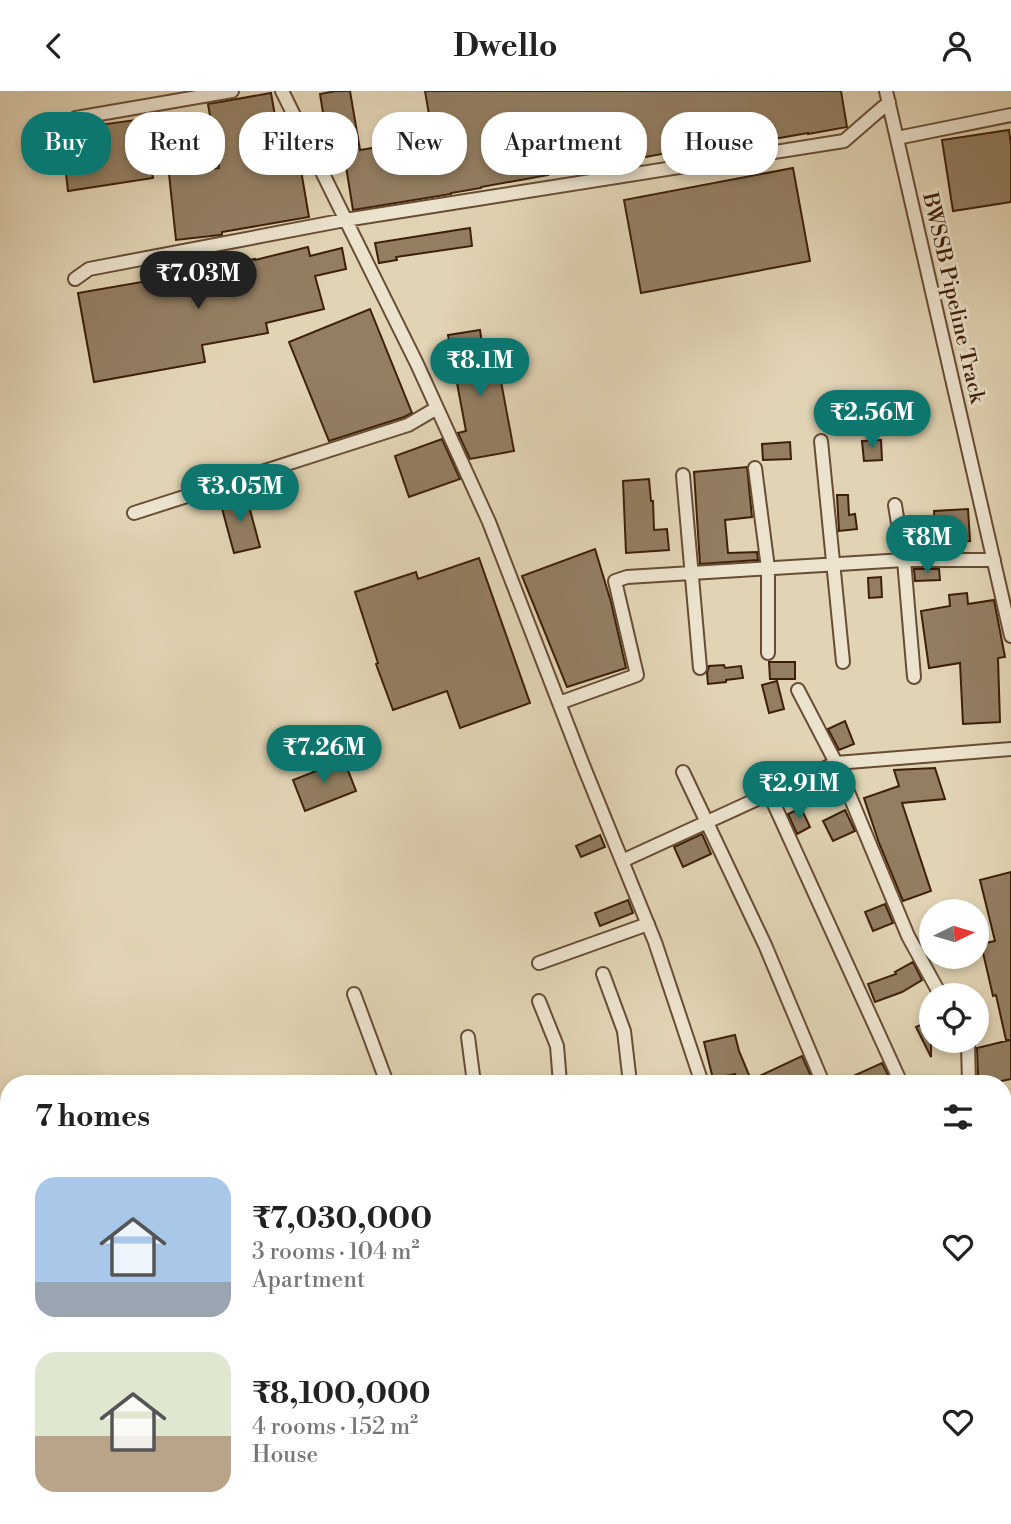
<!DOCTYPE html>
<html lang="en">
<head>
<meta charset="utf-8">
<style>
  :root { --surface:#fff; --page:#f2f2f2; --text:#222; --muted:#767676; --accent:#0f766e }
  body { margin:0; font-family:"Libre Bodoni",serif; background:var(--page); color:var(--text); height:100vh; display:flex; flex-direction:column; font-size:26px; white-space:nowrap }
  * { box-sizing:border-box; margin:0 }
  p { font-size:23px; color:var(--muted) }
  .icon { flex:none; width:38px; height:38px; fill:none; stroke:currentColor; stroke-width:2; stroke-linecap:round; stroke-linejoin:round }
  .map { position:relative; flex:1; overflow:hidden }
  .panel { position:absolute; left:0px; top:984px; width:1012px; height:450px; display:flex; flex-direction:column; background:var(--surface); border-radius:28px 28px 0 0; box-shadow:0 4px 10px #0003 }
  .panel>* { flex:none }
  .banner { position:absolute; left:21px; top:21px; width:970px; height:63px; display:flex; gap:14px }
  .needle { width:46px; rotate:85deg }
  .fabs { position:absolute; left:919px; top:808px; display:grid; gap:14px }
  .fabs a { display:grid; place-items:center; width:70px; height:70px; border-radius:50%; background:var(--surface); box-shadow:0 4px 10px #0003; font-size:35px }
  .price { position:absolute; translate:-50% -60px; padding:0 16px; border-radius:24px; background:var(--accent); color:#fff; font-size:23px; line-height:46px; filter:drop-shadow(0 2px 4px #0008) }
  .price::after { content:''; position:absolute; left:50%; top:42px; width:21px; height:16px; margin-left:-10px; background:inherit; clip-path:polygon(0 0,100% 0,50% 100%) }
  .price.on { background:#222; color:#fff }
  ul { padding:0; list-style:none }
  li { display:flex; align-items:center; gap:21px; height:175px; padding:0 35px }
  li span { display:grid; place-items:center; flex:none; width:196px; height:140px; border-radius:21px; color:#555 }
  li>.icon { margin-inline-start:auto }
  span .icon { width:84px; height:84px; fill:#fffc; stroke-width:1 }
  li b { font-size:30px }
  h2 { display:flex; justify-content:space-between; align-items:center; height:84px; padding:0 35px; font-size:30px }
  .tag { padding:0 24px; border-radius:28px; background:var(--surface); box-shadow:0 4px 10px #0003; font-size:24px; line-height:63px }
  .tag.on { background:var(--accent); color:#fff }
  header { display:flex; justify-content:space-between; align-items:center; height:91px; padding:0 35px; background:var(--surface); font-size:32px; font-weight:700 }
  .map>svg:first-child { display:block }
</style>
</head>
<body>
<header><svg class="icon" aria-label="back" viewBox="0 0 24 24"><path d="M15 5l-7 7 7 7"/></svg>Dwello<svg class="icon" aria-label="person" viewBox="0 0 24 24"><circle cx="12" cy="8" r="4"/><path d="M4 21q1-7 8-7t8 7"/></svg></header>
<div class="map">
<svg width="1011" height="1433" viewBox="0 0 1011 1433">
  <rect width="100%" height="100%" fill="#e1d4b4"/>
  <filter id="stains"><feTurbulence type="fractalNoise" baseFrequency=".00286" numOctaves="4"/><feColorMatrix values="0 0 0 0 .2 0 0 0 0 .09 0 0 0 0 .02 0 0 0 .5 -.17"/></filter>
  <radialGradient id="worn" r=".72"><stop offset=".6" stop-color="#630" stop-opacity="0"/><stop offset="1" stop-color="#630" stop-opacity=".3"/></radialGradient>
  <!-- building -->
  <path fill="#937e62" stroke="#3e200a" stroke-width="2" d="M336,0H350L360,59L433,47L425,0H841L847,36L808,43V42L768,49L767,45L726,51L640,67L641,70L575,81L574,77L547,82L548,84L481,96V97L451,102V103L353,119L343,57L329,59L320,3Z
    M271,2L282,65L298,62L309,126L222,141V144H220L176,149L169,83L219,77L208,13Z
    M143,28L153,87L68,100L61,39Z
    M1009,39L1011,54V111L953,120L942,49Z
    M793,77L810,170L641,202L624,109Z
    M470,137L472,155L396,166L397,169L379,172L375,152Z
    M308,156L310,165L342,157L346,178L315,185L324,218L266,232L268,242L202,254L205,271L94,291L78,202L194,182L193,178L255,168V169Z
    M370,218L412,322L404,326L329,350L289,251Z
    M480,239L484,266L496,264L514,360L470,368L458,342L466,340L448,244Z
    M442,348L460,388L409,406L395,365Z
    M881,349L882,369L864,370L862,350Z
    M790,351L791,368L763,369L762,353Z
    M747,376L752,426L725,429L728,462L757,461L758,469L700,473L694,381Z
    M649,388L651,410H653L654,439L667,438L669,459L626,462L623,390Z
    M246,404L260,456L234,462L220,410Z
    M837,404H848L849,424L855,423L857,438L839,440Z
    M968,418L970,450L936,452L934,420Z
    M595,458L611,511L626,577L567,596L522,485Z
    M479,467L530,612L460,637L447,600L393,619L376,573L378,572L355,501L416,481L418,488Z
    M914,478H939L940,489L915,490Z
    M881,486L882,506L869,507L868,487Z
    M967,502L968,513L994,509L1005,566L998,567L1000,631L963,633L960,572L929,577L921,520L950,515L949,504Z
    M769,571H795V588H770Z
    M724,574L725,577L741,575L743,587L726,589V591L708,593L707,582L709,575Z
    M777,590L784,618L769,622L762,594Z
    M845,630L854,653L839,659L828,638Z
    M344,669L356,700L305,720L293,689Z
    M935,677L945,708L902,712L931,800L903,810L879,752L864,707L899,695L894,679Z
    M801,717L810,736L797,743L788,723Z
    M845,719L855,740L833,750L823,730Z
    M702,743L711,763L683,776L674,756Z
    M600,744L605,756L581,766L576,755Z
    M1011,781V988L992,992H980L978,984L977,957L1010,949H1006L996,904L993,905L981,853L995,850L980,789Z
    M628,809L633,822L600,835L595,822Z
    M885,813L893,832L873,840L865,821Z
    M913,871L922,889L902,901L875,911L868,893L896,883L895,881Z
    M931,929V966L916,936Z
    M735,944L739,960L751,989L802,965L814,992H739L735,983L713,988L704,951Z
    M882,972L889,986L876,992H838Z"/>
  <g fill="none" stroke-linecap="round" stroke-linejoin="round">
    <defs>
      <path id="minor" d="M282,0L417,273L489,431L583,674L655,851L702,992
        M886,0L1011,545
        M76,27L232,0
        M897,47L1011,24
        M75,188L89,178L345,129L844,50L889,11
        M821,350L843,571
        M755,377L768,477V562
        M683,384L700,577
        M895,414L904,469L914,586
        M134,422L408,334L437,317
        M798,599L836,672L908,845L941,905
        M559,612L637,584L615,490L627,486L904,469H994
        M683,681L765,854L823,992
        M769,702L901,992
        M622,770L836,672L1011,658
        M539,872L648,833
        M603,883L624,940L630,992
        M354,903L387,992
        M539,910L557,955L560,992
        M468,946L474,992
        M967,950L968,953L969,992
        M0,1281L9,1266
        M1003,1374L1011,1375
        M0,1381L9,1365
        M806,1424V1433
        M38,1433L39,1424
        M157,1433V1424
        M219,1433L220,1424"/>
      <path id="tertiary" d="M1003,1185L1011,1188
        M0,1398H9"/>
    </defs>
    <!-- minor casing -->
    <use href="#minor" stroke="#674d34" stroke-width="16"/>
    <!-- tertiary casing -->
    <use href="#tertiary" stroke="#674d34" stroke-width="18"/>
    <!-- minor -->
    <use href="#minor" stroke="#ece3ce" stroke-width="12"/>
    <!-- tertiary -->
    <use href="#tertiary" stroke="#ece3ce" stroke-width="14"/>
  </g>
  <g text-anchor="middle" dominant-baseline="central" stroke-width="6" stroke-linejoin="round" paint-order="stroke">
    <!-- street labels -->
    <g font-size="21" fill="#3e200a" stroke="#ece3ce">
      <text transform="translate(953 207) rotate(77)">BWSSB Pipeline Track</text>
    </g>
  </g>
  <rect width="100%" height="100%" filter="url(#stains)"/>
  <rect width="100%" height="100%" fill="url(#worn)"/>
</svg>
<div class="fabs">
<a><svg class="needle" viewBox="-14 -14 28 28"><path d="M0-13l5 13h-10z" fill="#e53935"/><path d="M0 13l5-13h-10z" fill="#767676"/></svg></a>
<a><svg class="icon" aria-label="locate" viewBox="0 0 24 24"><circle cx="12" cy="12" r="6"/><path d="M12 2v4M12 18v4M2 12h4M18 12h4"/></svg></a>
</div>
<b class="price on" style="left:198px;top:220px">₹7.03M</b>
<b class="price" style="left:480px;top:307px">₹8.1M</b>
<b class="price" style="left:872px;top:359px">₹2.56M</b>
<b class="price" style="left:240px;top:433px">₹3.05M</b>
<b class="price" style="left:927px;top:484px">₹8M</b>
<b class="price" style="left:324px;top:694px">₹7.26M</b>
<b class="price" style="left:799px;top:730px">₹2.91M</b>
<div class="banner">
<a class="tag on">Buy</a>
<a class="tag">Rent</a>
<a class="tag">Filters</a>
<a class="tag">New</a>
<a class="tag">Apartment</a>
<a class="tag">House</a>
</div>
<section class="panel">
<h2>7 homes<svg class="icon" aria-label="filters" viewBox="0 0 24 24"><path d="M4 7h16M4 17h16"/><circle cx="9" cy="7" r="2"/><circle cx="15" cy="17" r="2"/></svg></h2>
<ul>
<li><span style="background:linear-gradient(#a9c7e8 75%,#9aa5b1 0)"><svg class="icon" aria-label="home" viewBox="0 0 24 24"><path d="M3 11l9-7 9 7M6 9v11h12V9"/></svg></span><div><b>₹7,030,000</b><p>3 rooms · 104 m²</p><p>Apartment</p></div><svg class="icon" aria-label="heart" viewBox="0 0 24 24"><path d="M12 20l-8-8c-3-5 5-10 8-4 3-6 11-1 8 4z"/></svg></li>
<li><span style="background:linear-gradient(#dfe7d0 60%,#b9a48a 0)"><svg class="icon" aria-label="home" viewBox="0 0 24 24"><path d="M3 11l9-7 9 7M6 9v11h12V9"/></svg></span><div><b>₹8,100,000</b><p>4 rooms · 152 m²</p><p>House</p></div><svg class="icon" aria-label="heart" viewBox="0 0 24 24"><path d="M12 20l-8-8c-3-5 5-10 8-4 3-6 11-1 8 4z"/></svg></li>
</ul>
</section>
</div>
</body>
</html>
